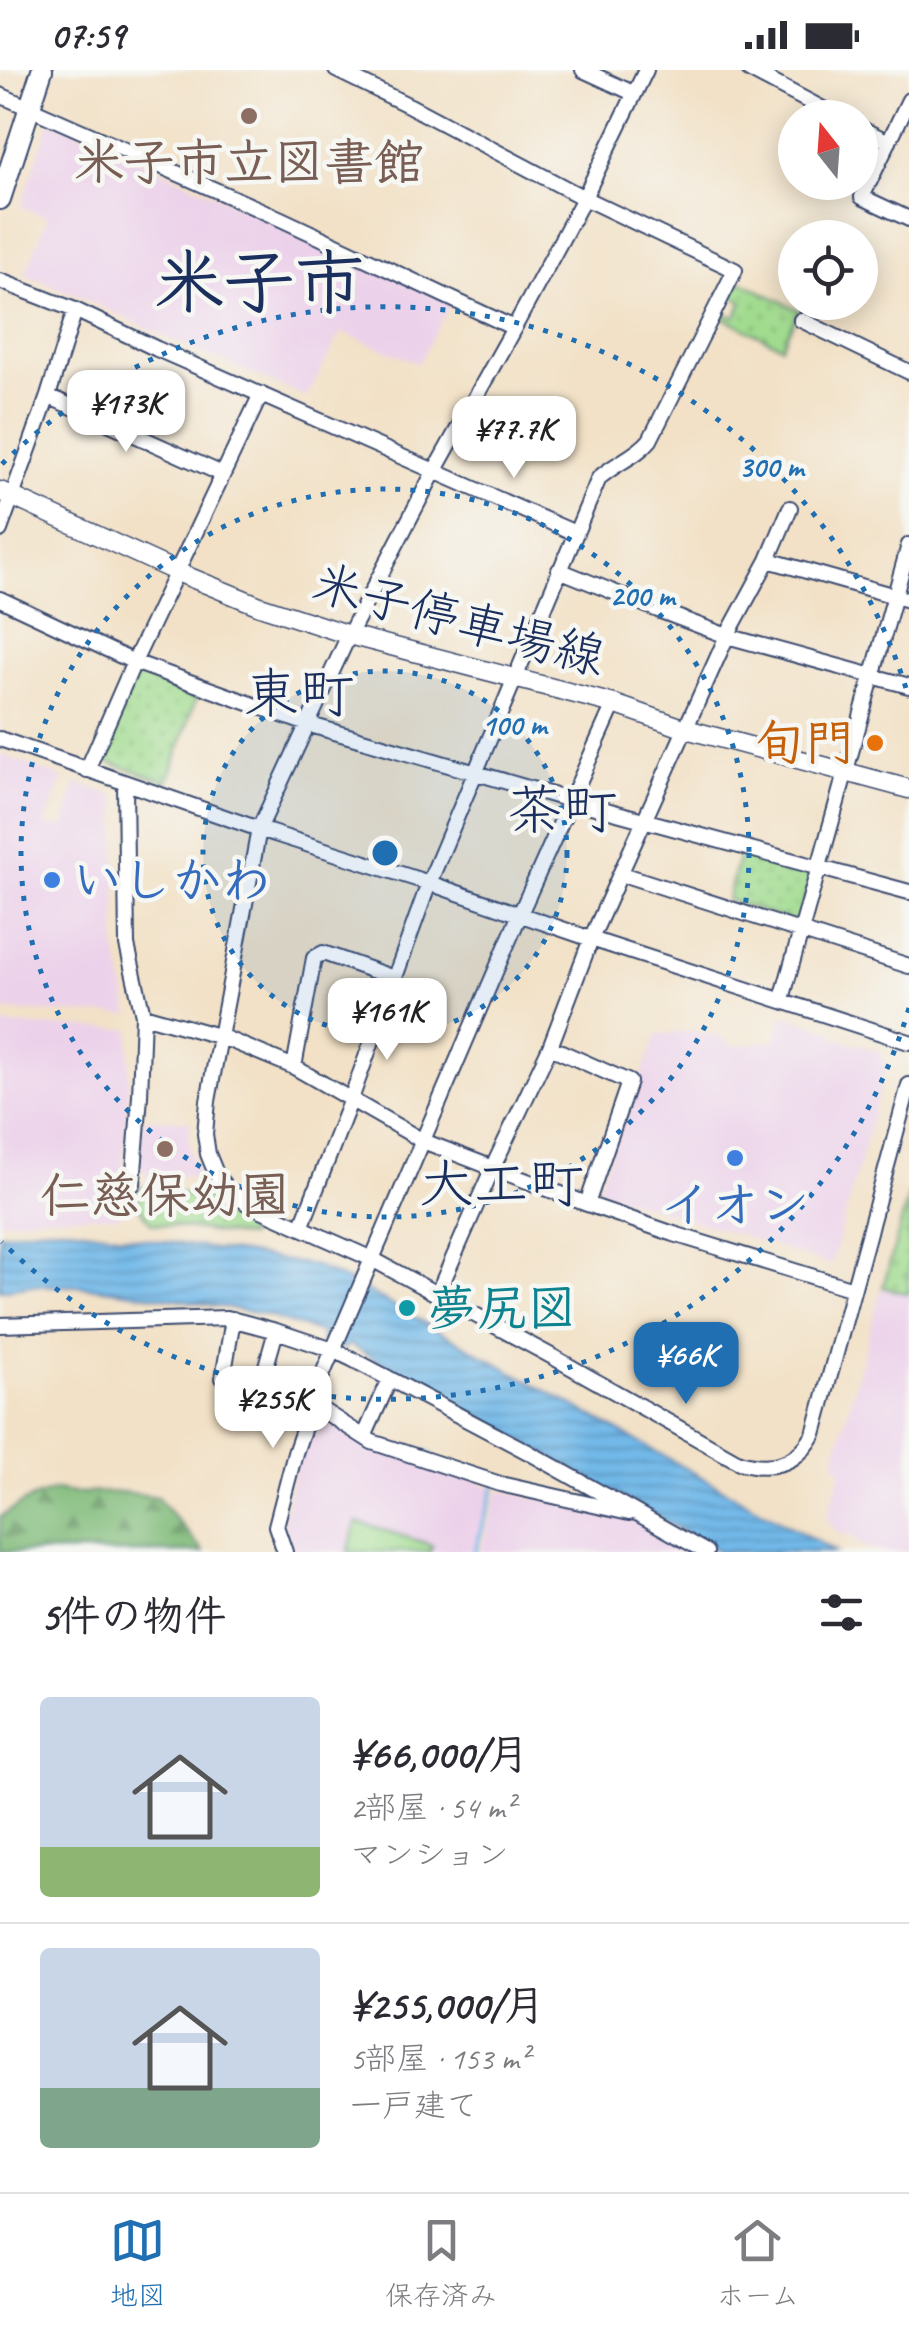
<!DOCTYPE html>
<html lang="ja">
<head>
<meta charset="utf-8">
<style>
  :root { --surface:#fff; --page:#f7f7f7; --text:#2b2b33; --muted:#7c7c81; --line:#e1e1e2; --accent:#1f6fb2 }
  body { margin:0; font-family:Caveat,"Klee One",sans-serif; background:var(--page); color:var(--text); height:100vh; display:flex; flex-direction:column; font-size:38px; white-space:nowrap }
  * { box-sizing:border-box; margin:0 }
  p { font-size:32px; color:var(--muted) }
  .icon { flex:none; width:55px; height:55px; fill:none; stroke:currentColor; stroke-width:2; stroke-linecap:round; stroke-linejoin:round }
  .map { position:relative; height:1482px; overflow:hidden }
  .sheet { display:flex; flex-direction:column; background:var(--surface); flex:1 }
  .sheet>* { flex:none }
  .needle { width:65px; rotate:343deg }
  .tools { position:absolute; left:778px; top:30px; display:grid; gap:20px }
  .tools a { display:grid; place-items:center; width:100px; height:100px; border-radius:50%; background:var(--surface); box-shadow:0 5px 25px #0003; font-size:50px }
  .price { position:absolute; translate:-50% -85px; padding:0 22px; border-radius:20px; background:#fff; color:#222; font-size:32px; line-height:65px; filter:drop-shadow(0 2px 5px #0008) }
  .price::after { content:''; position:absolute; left:50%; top:60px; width:30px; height:22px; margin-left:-15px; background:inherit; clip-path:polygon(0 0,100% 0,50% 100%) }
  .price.active { background:var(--accent); color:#fff }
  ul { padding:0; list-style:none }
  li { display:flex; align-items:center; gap:30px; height:250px; padding:0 40px }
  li+li { border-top:2px solid var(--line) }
  li span { display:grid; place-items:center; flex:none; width:280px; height:200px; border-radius:10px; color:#555 }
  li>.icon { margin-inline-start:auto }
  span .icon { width:120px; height:120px; fill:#fffc; stroke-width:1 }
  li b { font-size:42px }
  h2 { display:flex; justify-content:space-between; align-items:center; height:120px; padding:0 40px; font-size:42px }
  .status { display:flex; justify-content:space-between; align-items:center; height:70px; padding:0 50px; background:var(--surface); direction:ltr }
  .status svg { height:28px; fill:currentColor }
  .dock { display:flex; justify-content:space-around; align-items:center; height:140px; border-top:2px solid var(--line); background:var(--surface); font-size:28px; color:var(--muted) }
  .dock a { display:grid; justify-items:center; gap:5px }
  .dock .active { color:var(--accent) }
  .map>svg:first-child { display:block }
</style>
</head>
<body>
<div class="status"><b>07:59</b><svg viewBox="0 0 49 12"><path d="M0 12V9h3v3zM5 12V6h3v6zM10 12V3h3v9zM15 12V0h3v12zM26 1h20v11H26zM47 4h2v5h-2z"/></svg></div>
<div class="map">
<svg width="909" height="1482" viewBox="0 0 909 1482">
  <defs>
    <pattern id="forest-firs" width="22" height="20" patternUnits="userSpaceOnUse" patternTransform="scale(2.5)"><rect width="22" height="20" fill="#80bb79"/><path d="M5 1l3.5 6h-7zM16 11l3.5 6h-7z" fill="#689866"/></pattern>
    <pattern id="park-dots" width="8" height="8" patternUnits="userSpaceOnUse" patternTransform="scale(2.5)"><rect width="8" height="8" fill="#a0db8e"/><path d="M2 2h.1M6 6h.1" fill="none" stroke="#89bc7d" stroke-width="1.8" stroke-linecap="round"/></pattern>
    <pattern id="water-rules" width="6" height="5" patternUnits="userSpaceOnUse" patternTransform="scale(2.5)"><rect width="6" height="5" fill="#72b9e9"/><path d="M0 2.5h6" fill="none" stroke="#5d97c0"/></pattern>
  </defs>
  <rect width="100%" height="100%" fill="#f6f6f2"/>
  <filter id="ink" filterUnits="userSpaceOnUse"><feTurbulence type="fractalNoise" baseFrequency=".01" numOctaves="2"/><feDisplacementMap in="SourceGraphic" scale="20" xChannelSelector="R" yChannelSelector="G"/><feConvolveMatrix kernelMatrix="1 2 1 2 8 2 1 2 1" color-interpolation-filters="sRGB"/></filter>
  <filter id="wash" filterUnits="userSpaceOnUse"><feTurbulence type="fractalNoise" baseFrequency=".0048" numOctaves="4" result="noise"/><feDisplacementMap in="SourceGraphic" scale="40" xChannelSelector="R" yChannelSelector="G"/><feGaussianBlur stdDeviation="2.25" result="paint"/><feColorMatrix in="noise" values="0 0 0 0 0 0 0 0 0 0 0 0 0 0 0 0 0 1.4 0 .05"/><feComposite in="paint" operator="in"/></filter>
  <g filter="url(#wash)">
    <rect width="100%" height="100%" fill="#f2e1c6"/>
    <!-- built -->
    <path fill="#ecd1ea" d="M50,50L452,232L418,293L341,262L307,327L165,267L96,234L25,204L48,147L21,137Z
      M0,684L63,708L45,756H65L76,713L113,725L117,731L116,877L130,945L0,941V721L7,703L0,716Z
      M783,945L834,961L833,967L878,981L886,997L831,1195L597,1119L657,965L694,961L721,967L733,976L775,971Z
      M0,955L130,959L129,1005L120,1146H42L0,1151Z
      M143,1048L190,1051L189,1072L191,1087L200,1108L172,1104L169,1121L146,1118L148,1103L143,1102L139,1097Z
      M881,1219L909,1225V1482H884L868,1479L854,1468L837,1462L827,1449L841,1402L840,1397L834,1392Z
      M313,1342L496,1419L477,1482H294L285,1462L283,1453L297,1391Z
      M499,1420L632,1450L683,1479L677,1482H480Z"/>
    <!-- forest -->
    <path fill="url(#forest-firs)" stroke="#4e756c" stroke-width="2.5" d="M55,1420L73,1423L125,1422L157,1427L204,1482H0V1447L28,1430Z"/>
    <!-- park -->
    <path fill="url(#park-dots)" stroke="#5e8576" stroke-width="2.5" d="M738,210L799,240L781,276L720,246L722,242L735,247L743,232L731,225Z
      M143,602L198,622L168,712L98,689L137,604Z
      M740,782L808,801L811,807L799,849L794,852L727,830Z
      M139,1117L217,1129L233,1141L253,1150L248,1167L151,1153L139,1137Z
      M909,1124V1224L883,1217Z"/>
    <!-- pitch -->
    <path fill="#a0db8e" stroke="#5e8576" stroke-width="2.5" d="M357,1452L432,1475L430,1482H348Z"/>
    <!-- water -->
    <path fill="url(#water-rules)" stroke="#4674a4" stroke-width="2.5" d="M62,1157L248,1184L314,1196L350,1212L405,1242L836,1482H720L399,1302L396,1306L391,1304L393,1299L349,1274L344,1279L321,1270L322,1263L262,1244L178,1229L82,1216L31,1215L0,1220V1164L38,1158Z"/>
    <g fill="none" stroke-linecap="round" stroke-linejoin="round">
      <!-- stream -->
      <path stroke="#72b9e9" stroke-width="4" d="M408,1377L432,1385
        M475,1482L495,1415"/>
    </g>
  </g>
  <g filter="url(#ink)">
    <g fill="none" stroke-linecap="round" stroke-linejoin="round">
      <defs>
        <path id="minor" d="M583,0L633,23
          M646,0L584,128L514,258L435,400L349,565L259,759L208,1031L205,1064L208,1084L217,1106L227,1119L248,1134L372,1189L553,1287L739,1392C771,1401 797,1395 814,1364L909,1015
          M749,0L840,48
          M0,25L281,149L514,258
          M909,30L862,127L909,149
          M860,58L889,72
          M0,211L75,240L157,279L575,463
          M801,250L909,302
          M48,326L222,404
          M0,460L48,326L75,240
          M768,490L909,530
          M559,500L658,540L727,566L909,616
          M0,529L134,592L307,654L573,731L909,822
          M0,669L259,759L429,813L591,869L909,972
          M87,700L134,592L261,324
          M125,714L127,875L143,945L140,1026L133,1114
          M622,804L909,896
          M782,929L909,475
          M143,945L222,967L294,997L423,1071L587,1134L674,1164L853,1219
          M550,977L629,1012L587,1134
          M294,997L314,888L323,883L394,908
          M301,1158L351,1029L429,813L599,408C615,393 636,387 650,370L735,200L584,128L410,36L336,0
          M437,1225L493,1097L550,977L591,869L727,566L768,490L790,438
          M0,1255L227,1248L276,1261L333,1280L352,1289L528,1382L706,1482
          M276,1261L260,1317L311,1333L372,1372L500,1414L629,1443
          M223,1308L233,1249
          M364,1367L390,1309
          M285,1482L276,1456L295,1383L321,1308L520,844L614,634"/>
        <path id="major" d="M0,421L177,502L260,536L349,565L614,634L686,659L909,719"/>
        <path id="highway" d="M0,129L42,0"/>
      </defs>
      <!-- minor casing -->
      <use href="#minor" stroke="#3b4a6e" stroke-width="18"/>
      <!-- major casing -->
      <use href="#major" stroke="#3b4a6e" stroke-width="21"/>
      <!-- highway casing -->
      <use href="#highway" stroke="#3b4a6e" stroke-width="24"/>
      <!-- minor -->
      <use href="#minor" stroke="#fff" stroke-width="14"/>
      <!-- major -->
      <use href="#major" stroke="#fff" stroke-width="18"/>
      <!-- highway -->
      <use href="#highway" stroke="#fff" stroke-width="20"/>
    </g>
  </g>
  <!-- distance rings -->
  <circle cx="385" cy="783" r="182" fill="#1f6fb2" fill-opacity=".12"/>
  <g fill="none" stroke="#1f6fb2" stroke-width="5" stroke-dasharray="5 10">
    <circle cx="385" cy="783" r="182"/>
    <circle cx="385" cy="783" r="364"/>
    <path d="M909 938A546 546 0 0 1 2 1172M2 394A546 546 0 0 1 909 628"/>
  </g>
  <!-- markers -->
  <g fill="#8d6e63" stroke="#f6f6f2" stroke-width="4">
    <circle cx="249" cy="46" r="10"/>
    <circle cx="165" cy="1079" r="10"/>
  </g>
  <circle fill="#e8710a" stroke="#f6f6f2" stroke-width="4" cx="875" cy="673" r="10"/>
  <g fill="#3f7fe0" stroke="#f6f6f2" stroke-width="4">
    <circle cx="52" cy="810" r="10"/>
    <circle cx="735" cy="1088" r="10"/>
  </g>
  <circle fill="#0f9aa8" stroke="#f6f6f2" stroke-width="4" cx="407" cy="1238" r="10"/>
  <g text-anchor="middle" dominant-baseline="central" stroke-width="9" stroke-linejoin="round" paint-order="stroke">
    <!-- education labels -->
    <g font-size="50" font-weight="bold" fill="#785e54" stroke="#f6f6f2">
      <text x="249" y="92">米子市立図書館</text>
      <text x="165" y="1125">仁慈保幼園</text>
    </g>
    <!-- street labels -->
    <g font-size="50" fill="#1b2f5e" stroke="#f6f6f2">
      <text transform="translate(459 550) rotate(15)">米子停車場線</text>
    </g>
    <!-- food labels -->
    <g font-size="50" font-weight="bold" fill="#c56008" stroke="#f6f6f2" text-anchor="end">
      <text x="855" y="673">旬門</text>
    </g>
    <!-- shop labels -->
    <g font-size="50" font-weight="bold" fill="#366cbe" stroke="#f6f6f2" text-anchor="start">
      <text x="72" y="810">いしかわ</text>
      <text x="735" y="1134" text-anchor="middle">イオン</text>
    </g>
    <!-- culture labels -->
    <g font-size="50" font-weight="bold" fill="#0d838f" stroke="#f6f6f2" text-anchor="start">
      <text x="427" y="1238">夢尻図</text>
    </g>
    <!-- quarter labels -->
    <g font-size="55" fill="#1b2f5e" stroke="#f6f6f2">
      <text x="299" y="624">東町</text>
      <text x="562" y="740">茶町</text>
      <text x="501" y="1114">大工町</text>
    </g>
    <!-- town labels -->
    <g font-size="70" font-weight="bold" fill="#1b2f5e" stroke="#f6f6f2">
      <text x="259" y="213">米子市</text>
    </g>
  </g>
  <circle cx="385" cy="783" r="15" fill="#1f6fb2" stroke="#f6f6f2" stroke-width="5"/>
  <g font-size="30" text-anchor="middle" font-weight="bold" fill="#1f6fb2" stroke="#f6f6f2" stroke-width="9" stroke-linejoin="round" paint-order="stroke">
    <text x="771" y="407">300 m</text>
    <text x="642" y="536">200 m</text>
    <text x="514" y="665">100 m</text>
  </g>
</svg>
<div class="tools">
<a><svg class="needle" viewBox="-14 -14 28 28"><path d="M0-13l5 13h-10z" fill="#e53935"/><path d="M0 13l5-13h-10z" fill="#7c7c81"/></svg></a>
<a><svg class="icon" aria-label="locate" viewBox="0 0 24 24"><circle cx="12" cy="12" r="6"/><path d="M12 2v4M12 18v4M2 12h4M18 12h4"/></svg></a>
</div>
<b class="price" style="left:126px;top:385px">¥173K</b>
<b class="price" style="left:514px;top:411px">¥77.7K</b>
<b class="price" style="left:387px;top:993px">¥161K</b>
<b class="price active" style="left:686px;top:1337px">¥66K</b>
<b class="price" style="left:273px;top:1381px">¥255K</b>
</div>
<section class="sheet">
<h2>5件の物件<svg class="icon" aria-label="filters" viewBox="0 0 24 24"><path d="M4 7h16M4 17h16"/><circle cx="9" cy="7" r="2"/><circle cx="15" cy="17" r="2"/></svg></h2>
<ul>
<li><span style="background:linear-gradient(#c9d6e8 75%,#8fb573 0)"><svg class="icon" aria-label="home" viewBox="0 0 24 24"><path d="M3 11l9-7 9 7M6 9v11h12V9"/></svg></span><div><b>¥66,000/月</b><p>2部屋 · 54 m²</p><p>マンション</p></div></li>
<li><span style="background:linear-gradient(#c9d6e8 70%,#7fa58c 0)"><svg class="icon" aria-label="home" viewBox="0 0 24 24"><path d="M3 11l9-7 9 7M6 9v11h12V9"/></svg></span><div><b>¥255,000/月</b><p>5部屋 · 153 m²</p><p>一戸建て</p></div></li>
</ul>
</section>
<nav class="dock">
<a class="active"><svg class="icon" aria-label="map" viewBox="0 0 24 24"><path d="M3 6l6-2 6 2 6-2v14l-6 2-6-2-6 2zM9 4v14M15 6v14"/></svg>地図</a>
<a><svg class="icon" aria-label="saved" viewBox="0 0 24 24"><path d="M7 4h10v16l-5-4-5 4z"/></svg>保存済み</a>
<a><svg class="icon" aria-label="home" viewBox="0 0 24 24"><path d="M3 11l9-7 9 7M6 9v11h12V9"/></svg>ホーム</a>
</nav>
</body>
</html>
